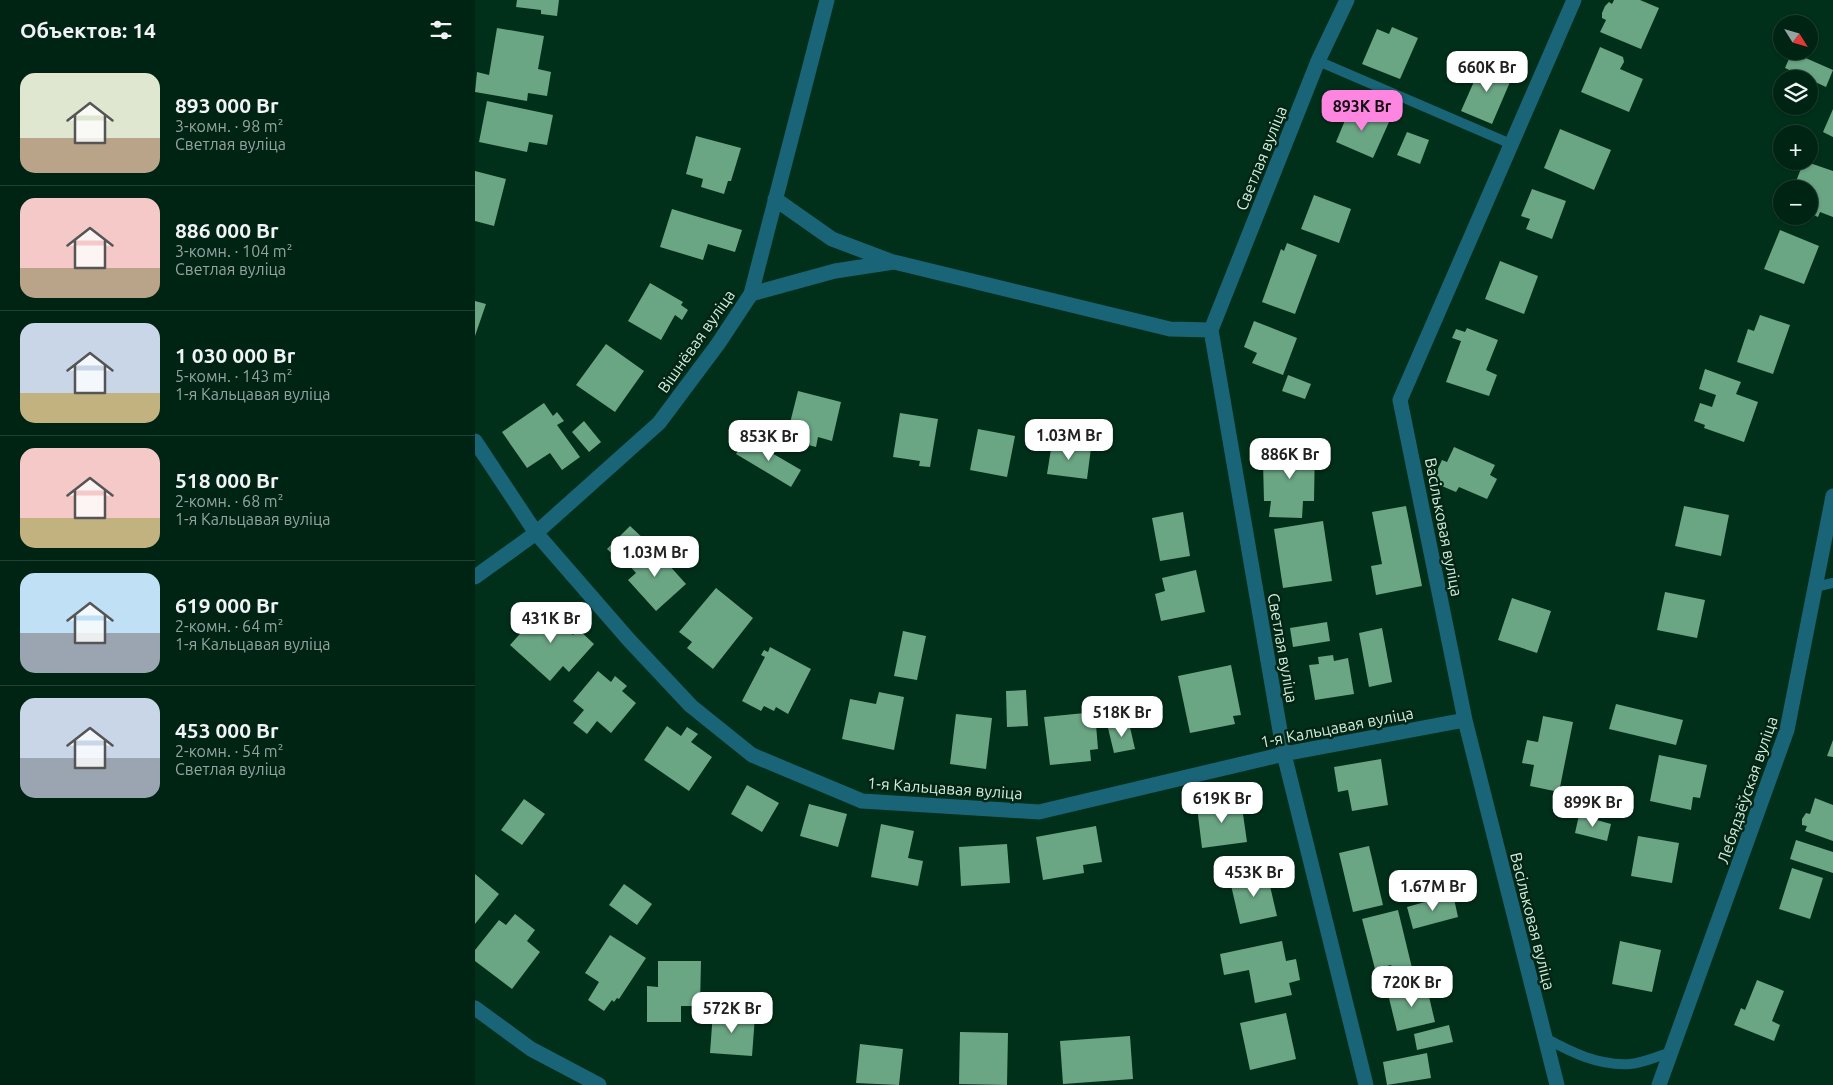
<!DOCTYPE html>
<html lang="ru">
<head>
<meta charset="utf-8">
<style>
  :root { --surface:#002414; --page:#0a2c1d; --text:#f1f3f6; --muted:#95a4a0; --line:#224134; --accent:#fe85e0 }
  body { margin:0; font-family:Ubuntu,sans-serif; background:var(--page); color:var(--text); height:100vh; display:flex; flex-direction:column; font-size:19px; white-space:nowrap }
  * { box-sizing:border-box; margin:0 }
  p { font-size:16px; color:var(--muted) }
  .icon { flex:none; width:28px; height:28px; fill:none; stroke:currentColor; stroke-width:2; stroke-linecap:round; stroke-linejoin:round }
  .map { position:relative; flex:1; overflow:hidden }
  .side { display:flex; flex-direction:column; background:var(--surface); width:475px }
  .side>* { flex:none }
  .needle { width:32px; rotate:127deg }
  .buttons { position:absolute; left:1298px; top:15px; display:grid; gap:10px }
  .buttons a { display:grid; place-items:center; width:45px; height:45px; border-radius:50%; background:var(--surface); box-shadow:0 1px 4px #0004,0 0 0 1px var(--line); font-size:25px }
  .price { position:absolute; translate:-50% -42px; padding:0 11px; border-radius:10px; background:#fff; color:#222; font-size:16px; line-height:32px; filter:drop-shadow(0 1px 2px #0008) }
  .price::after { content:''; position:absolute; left:50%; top:30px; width:15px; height:11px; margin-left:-8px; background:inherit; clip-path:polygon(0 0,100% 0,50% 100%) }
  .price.current { background:var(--accent); color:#111 }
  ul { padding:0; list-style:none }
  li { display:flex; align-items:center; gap:15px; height:125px; padding:0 20px }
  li+li { border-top:1px solid var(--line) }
  li span { display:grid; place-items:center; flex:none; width:140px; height:100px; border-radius:15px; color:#555 }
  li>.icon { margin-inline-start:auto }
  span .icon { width:60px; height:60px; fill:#fffc; stroke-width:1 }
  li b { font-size:21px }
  h2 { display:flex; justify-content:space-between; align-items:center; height:60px; padding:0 20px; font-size:21px }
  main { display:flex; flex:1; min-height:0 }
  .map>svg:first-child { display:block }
</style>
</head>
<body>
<main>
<section class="side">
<h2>Объектов: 14<svg class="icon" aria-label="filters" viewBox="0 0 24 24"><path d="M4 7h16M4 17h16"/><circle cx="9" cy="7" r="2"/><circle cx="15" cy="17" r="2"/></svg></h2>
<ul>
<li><span style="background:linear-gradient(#dfe7d0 65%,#b9a48a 0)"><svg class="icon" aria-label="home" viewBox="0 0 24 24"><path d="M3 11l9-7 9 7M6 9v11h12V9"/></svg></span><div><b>893 000 Br</b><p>3-комн. · 98 m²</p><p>Светлая вуліца</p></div></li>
<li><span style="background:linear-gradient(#f6c9c9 70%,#b9a48a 0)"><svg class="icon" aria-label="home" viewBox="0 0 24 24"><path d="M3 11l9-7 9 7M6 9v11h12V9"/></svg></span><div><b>886 000 Br</b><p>3-комн. · 104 m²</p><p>Светлая вуліца</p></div></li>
<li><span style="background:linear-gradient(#c9d6e8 70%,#c2b280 0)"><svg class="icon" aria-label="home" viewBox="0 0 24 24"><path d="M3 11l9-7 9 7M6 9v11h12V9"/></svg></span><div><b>1 030 000 Br</b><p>5-комн. · 143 m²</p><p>1-я Кальцавая вуліца</p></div></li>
<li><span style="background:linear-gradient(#f6c9c9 70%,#c2b280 0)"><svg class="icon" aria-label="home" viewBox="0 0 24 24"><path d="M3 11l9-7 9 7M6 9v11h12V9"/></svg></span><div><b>518 000 Br</b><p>2-комн. · 68 m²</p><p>1-я Кальцавая вуліца</p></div></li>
<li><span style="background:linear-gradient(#bfe0f5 60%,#9aa5b1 0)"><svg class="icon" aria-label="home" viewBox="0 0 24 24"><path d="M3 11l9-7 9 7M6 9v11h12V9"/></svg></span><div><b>619 000 Br</b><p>2-комн. · 64 m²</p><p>1-я Кальцавая вуліца</p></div></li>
<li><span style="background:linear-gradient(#c9d6e8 60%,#9aa5b1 0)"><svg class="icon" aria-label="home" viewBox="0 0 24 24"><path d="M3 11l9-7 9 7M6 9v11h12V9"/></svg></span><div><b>453 000 Br</b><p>2-комн. · 54 m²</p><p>Светлая вуліца</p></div></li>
</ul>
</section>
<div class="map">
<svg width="1358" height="1085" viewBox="0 0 1358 1085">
  <rect width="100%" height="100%" fill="#00301a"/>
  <!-- building -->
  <path fill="#6aa683" d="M42,0H84L82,16L66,14V10L41,7Z
    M1139,0H1165L1184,8L1166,49L1125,32L1131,20L1127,18V13L1130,6L1134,2L1137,4Z
    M917,27L943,38L925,79L887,64L902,29L914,34Z
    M22,28L69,36L63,69L76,72L72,96L53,93L52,101L0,92L2,72L14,75Z
    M1125,47L1148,57L1149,62L1145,69L1168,79L1154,112L1106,92Z
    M1317,52L1358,70L1351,87L1310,68Z
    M1008,61L1038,75L1017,124L986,111Z
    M12,101L78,115L72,145L54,142L52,152L4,142Z
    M876,106L914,122L898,158L861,142Z
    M1358,109V137L1348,132Z
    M1085,129L1136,150L1119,190L1069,168Z
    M932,132L954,140L945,164L922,155Z
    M221,136L266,148L256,181H253L249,194L226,187L228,179L211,174Z
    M1329,161L1358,171V217L1345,212L1343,217L1334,213V189H1318Z
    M0,171L31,179L19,226L0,221Z
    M1057,189L1091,201L1077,239L1051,229L1055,219L1046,216Z
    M839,195L876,209L864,243L826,229Z
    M197,209L267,230L260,252L233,244L228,260L185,247Z
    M1305,230L1344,246L1329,284L1289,269Z
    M812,243L842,255L820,314L787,302L806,249L809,251Z
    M1025,261L1063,276L1049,314L1010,299Z
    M175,283L208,302L206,305L213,310L207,320L200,315L186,340L153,321Z
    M0,301L11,304L0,336Z
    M1285,315L1315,325L1298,374L1262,362L1273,329L1279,331Z
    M779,321L822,338L808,375L777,363L782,353L769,347Z
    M992,328L1023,340L1011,370L1022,375L1014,396L971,382L986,341L977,338L981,329L990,332Z
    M131,344L169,371L140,412L101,385Z
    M1230,369L1266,382L1261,394L1283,402L1269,442L1229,428L1230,425L1219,421L1225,403L1237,407L1241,395L1224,389Z
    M813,375L836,384L830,399L807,391Z
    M323,391L366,402L357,441L343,437L341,447L311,439Z
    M69,403L78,416L82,412L89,421L82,425L105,457L87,470L75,453L52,468L27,432Z
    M425,413L463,419L455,467L444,466L445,461L418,457Z
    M109,421L126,442L114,452L97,432Z
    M503,429L540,436L532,477L495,470Z
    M271,438L326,470L316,487L261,454Z
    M577,443L616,448L612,479L572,474Z
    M840,443L839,501H828L827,518L794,517L796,501H789L788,462L796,461L808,450L809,444Z
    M979,447L1020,465L1015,475L1022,479L1012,499L984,487L981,492L962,484L959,477L967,460L972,462Z
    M931,506L947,586L901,595L896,566L907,564L897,512Z
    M1209,506L1254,515L1246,556L1200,546Z
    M708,512L715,556L685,561L677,518Z
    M848,521L857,581L808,588L799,529Z
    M155,526L170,540L147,563L132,549Z
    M175,544L211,584L181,611L153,580L161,573L153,564Z
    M721,570L730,612L686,621L680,594L690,591L687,578Z
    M241,588L278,618L238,669L212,648L217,642L204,632Z
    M1190,592L1230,600L1222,638L1182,630Z
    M1037,598L1076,611L1062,653L1023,640Z
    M68,608L78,609L87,616L86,624L98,635L103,629L119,644L94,672L88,666L75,681L35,645Z
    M852,622L855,641L818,647L815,628Z
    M907,628L917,682L894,687L884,633Z
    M428,631L451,636L442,680L419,676Z
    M295,647L336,669L313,714L301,707L299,711L289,706L286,711L267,701L290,657L286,655L289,650L293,652Z
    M858,655L859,661L873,658L879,694L840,700L834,665L844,664L843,657Z
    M756,665L766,715L758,716L760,724L715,733L703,676Z
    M123,671L136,682L140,676L152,686L147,691L161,703L136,733L122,721L112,734L98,723L109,710L98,701Z
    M551,690L553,726L532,727L531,691Z
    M404,692L429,697L419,750L367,739L375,699L401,704Z
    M1141,704L1208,720L1201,745L1134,729Z
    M620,712L623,749L615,750L616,761L575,765L569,717Z
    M481,714L517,718L511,769L475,764Z
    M1068,716L1098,722L1084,792L1055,786L1059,765L1047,763L1052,740L1063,742Z
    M654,723L660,749L639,753L633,728Z
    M192,726L206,736L212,727L223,734L216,742L237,757L214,791L169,760Z
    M1358,740V757L1352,756Z
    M1184,755L1232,765L1225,798L1218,797L1216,810L1175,801Z
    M906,759L913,805L877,811L873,790L863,792L859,767Z
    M272,785L304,803L287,832L256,814Z
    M1340,798L1358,805V841L1330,831L1332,826L1327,825V819L1331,813L1335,814Z
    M49,799L70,814L47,845L26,830Z
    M766,800L772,842L727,848L722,807Z
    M334,804L372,814L363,847L325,836Z
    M1104,815L1136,824L1132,841L1100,833Z
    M406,824L439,831L433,858L448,861L443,886L396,877Z
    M621,826L627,862L608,865L609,873L568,880L561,837Z
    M1163,836L1204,843L1197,883L1156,876Z
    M1321,840L1358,852V873L1315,859Z
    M532,844L535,883L486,886L484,847Z
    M894,846L908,905L878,912L864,853Z
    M1317,868L1348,878L1335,919L1304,909Z
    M792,873L802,916L765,924L755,881Z
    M0,874L24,894L0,924Z
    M149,884L177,904L162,925L134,905Z
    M978,894L983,917L938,929L932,907Z
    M923,910L937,968L919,973L916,965L900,969L887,919Z
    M40,914L60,930L52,941L65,952L37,989L0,961V950L24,920L31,925Z
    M135,935L171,958L144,999L142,998L139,1002L137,1000L129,1011L113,1000L124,982L110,973Z
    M807,941L811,961L821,959L825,980L814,983L817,995L780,1003L774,970L749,975L745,954Z
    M1145,941L1186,950L1177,992L1137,984Z
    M183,961H226L225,1006H206V1022H172V986L183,987Z
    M1282,980L1309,991L1297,1021L1305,1025L1299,1041L1259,1025L1266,1008L1270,1010Z
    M951,984L960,1022L922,1031L913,994Z
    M238,1012L280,1016L277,1056L235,1053Z
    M811,1013L821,1059L775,1070L765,1023Z
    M974,1025L978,1042L942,1050L939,1034Z
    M485,1032L533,1033L532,1085L484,1084Z
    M655,1036L658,1079L588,1084L585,1041Z
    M385,1044L428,1049L424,1085L381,1083Z
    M952,1053L956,1078L912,1085L908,1062Z"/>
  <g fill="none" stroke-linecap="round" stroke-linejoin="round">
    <!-- lane -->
    <path stroke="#196577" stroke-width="10" d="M843,61L1036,144
      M1340,587L1358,583
      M1070,1038C1096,1052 1123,1066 1155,1064C1168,1063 1184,1056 1196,1052"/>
    <!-- street -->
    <path stroke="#196577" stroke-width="15" d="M872,0L843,61L736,330L809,754L891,1085
      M300,199L357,239L418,262
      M276,294L360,271L419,262L695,329L736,330
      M0,441L61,533L154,640L216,706L277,755L387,801L564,812L809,754L990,720
      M0,577L61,533L184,423L243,344L276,294L352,0
      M0,1008L56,1049L124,1085
      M1082,1085L990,720L925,400L1099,0
      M1184,1085L1312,730L1358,496"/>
  </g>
  <g text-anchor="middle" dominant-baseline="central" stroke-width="5" stroke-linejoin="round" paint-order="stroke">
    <!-- street labels -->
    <g font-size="16" fill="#cfedda" stroke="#042414">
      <text transform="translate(786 158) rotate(-68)">Светлая вуліца</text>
      <text transform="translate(221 341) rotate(-55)">Вішнёвая вуліца</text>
      <text transform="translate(969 527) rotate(79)">Васільковая вуліца</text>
      <text transform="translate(808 648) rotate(80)">Светлая вуліца</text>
      <text transform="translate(862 727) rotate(-11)">1-я Кальцавая вуліца</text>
      <text transform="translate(470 788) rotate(4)">1-я Кальцавая вуліца</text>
      <text transform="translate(1272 790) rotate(-71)">Лебядзёўская вуліца</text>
      <text transform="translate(1058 921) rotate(76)">Васільковая вуліца</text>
    </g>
  </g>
</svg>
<div class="buttons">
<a><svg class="needle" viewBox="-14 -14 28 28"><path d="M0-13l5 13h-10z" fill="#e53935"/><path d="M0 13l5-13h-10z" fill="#95a4a0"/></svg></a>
<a><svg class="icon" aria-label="layers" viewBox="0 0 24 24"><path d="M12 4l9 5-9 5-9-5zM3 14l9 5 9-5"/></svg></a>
<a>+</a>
<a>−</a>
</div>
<b class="price" style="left:1012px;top:93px">660K Br</b>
<b class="price current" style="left:887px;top:132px">893K Br</b>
<b class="price" style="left:594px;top:461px">1.03M Br</b>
<b class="price" style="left:294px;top:462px">853K Br</b>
<b class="price" style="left:815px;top:480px">886K Br</b>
<b class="price" style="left:180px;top:578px">1.03M Br</b>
<b class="price" style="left:76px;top:644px">431K Br</b>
<b class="price" style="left:647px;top:738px">518K Br</b>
<b class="price" style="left:747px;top:824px">619K Br</b>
<b class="price" style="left:1118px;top:828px">899K Br</b>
<b class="price" style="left:779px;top:898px">453K Br</b>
<b class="price" style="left:958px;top:912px">1.67M Br</b>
<b class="price" style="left:937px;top:1008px">720K Br</b>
<b class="price" style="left:257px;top:1034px">572K Br</b>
</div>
</main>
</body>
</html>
